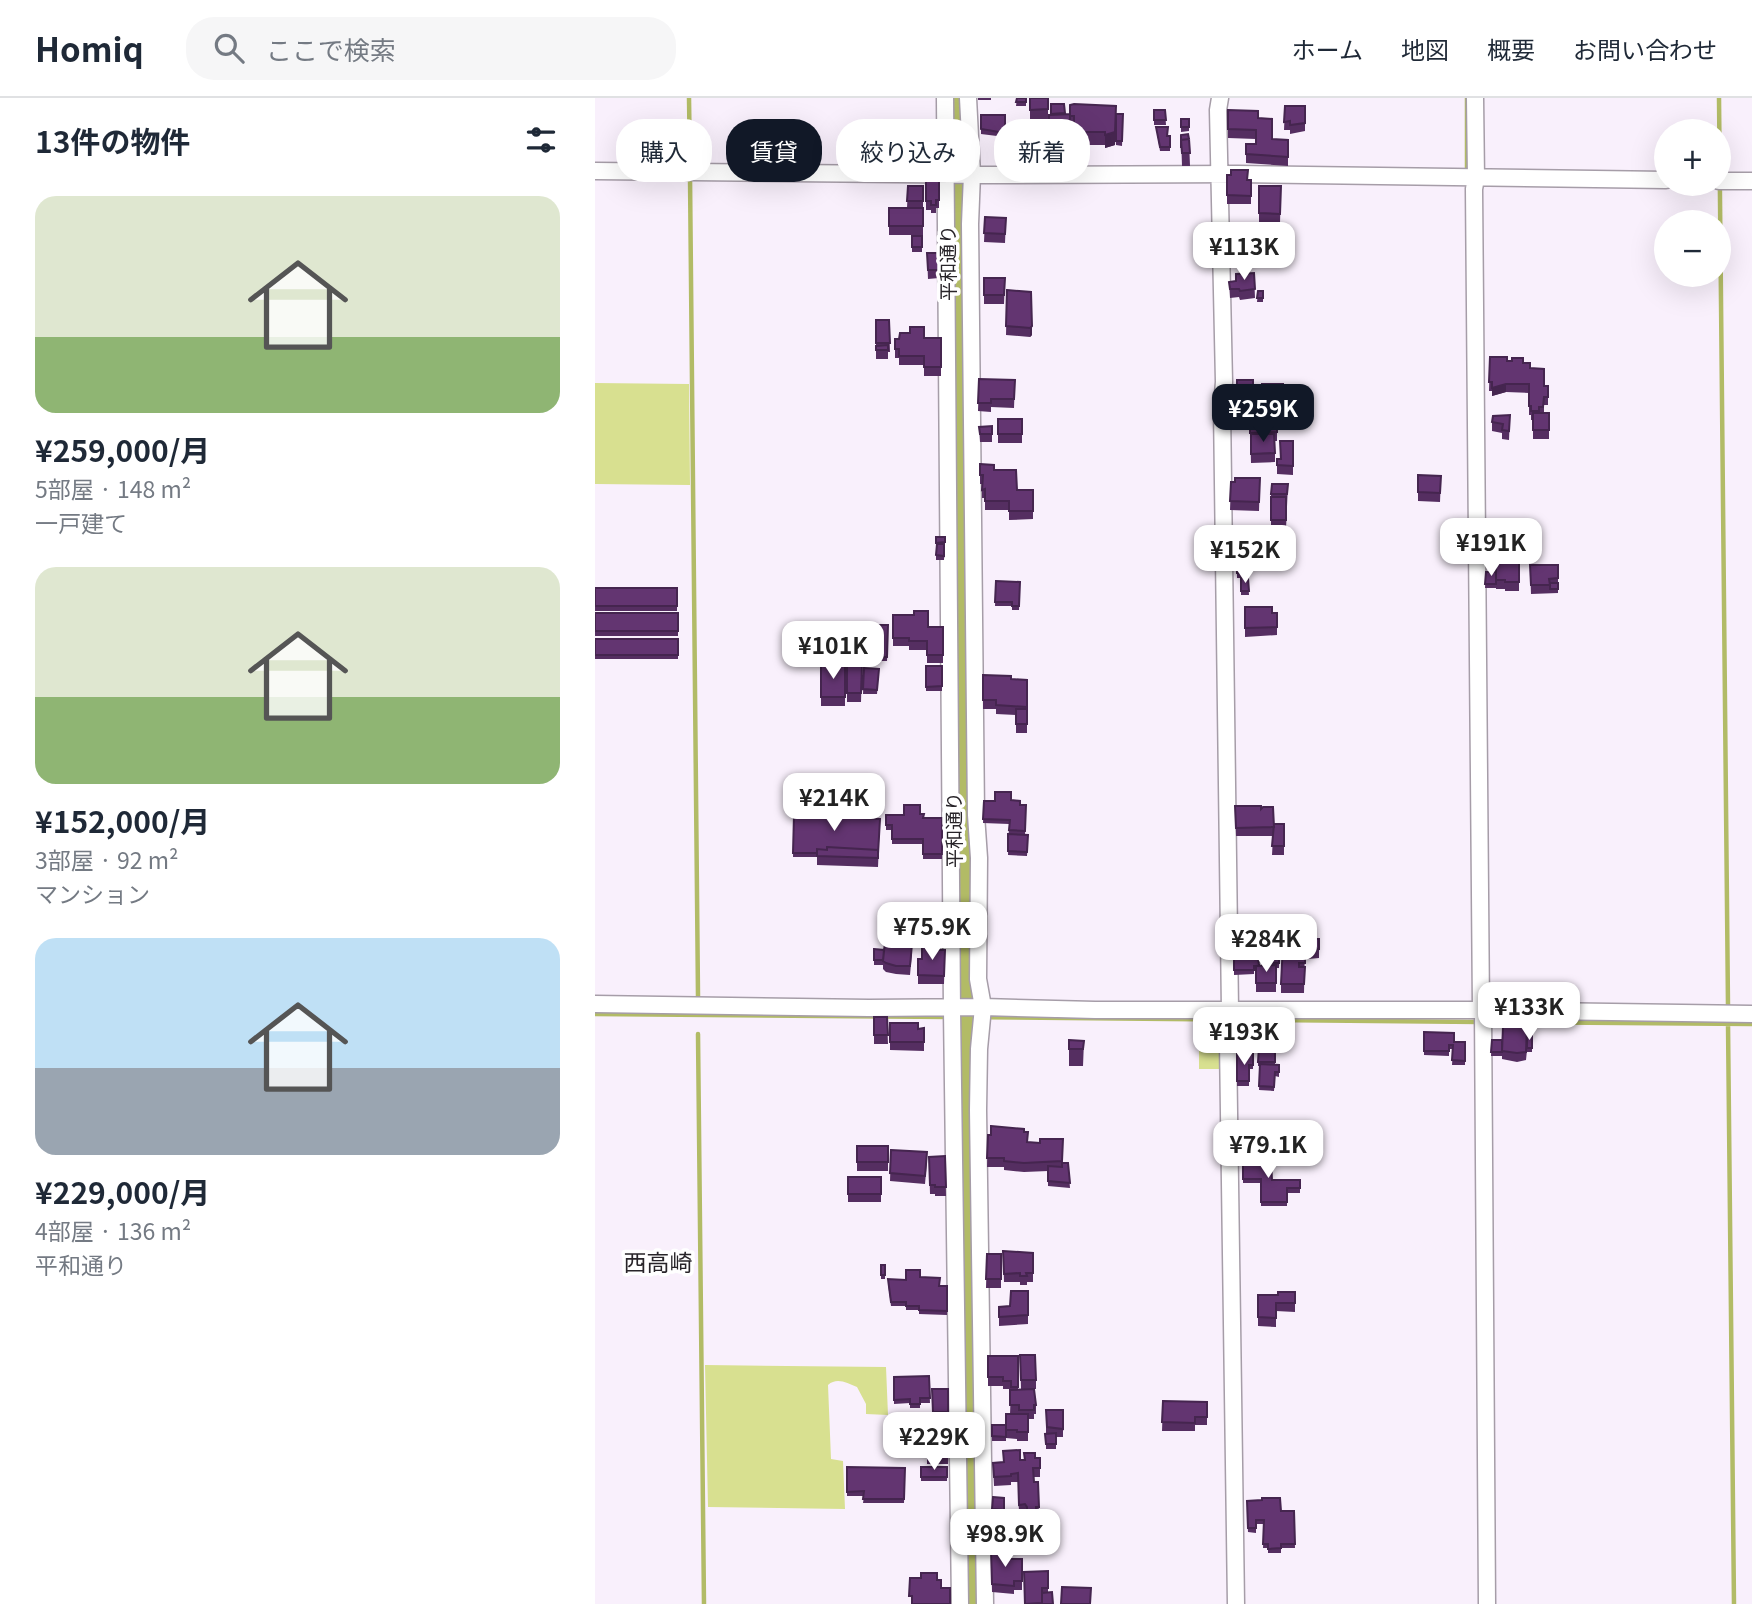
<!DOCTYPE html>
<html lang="ja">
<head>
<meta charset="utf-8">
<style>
  :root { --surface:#fff; --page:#f6f6f7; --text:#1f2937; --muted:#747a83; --line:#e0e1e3; --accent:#111827 }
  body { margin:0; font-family:Georgia,"Noto Sans JP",serif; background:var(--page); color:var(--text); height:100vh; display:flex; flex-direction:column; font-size:26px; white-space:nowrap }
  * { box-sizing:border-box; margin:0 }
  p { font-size:23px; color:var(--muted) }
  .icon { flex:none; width:38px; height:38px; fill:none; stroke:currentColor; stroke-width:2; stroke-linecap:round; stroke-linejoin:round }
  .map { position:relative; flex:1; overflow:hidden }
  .sheet { display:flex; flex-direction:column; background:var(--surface); width:595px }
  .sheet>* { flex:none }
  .banner { position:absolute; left:21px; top:21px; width:665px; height:63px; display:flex; gap:14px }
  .tools { position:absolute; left:1059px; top:21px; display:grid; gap:14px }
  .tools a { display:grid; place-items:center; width:77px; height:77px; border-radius:50%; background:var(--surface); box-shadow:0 7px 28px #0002; font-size:35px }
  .price { position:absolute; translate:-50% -60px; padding:0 16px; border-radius:14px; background:#fff; color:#222; font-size:23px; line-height:46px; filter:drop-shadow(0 2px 4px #0008) }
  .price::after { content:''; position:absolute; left:50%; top:42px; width:21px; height:16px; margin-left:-10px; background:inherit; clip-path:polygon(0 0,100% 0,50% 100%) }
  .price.current { background:var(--accent); color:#fff }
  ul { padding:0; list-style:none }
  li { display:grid; align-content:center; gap:14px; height:371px; padding:0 35px }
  li span { display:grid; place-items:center; height:217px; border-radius:21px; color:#555 }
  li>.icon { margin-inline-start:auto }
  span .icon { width:126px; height:126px; fill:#fffc; stroke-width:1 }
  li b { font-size:30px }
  h2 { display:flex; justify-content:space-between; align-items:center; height:84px; padding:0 35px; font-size:30px }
  .chip { padding:0 24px; border-radius:28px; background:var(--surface); box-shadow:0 7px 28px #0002; font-size:24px; line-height:63px }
  .chip.current { background:var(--accent); color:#fff }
  header { display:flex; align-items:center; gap:42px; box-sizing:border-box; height:98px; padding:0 35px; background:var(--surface); border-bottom:2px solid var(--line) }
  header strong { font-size:33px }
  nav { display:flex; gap:38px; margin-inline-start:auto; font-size:24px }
  .search { width:490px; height:63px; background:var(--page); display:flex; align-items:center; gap:18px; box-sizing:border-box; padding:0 24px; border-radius:28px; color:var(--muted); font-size:26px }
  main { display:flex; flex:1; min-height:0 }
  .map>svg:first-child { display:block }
</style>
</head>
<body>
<header>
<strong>Homiq</strong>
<div class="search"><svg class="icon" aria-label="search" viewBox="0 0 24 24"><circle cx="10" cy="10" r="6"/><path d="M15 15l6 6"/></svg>ここで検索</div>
<nav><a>ホーム</a><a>地図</a><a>概要</a><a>お問い合わせ</a></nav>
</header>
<main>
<section class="sheet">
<h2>13件の物件<svg class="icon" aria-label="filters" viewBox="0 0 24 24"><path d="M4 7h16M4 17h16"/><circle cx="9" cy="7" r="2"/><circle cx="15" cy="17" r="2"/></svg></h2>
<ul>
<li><span style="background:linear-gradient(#dfe7d0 65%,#8fb573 0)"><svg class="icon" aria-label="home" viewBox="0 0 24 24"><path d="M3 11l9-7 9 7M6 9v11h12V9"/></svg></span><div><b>¥259,000/月</b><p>5部屋 · 148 m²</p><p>一戸建て</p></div></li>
<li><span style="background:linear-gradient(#dfe7d0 60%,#8fb573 0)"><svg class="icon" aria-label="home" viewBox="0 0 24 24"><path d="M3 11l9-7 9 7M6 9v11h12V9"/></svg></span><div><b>¥152,000/月</b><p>3部屋 · 92 m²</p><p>マンション</p></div></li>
<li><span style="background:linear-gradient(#bfe0f5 60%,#9aa5b1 0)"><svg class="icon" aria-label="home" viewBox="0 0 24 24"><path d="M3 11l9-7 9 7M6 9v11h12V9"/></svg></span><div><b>¥229,000/月</b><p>4部屋 · 136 m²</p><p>平和通り</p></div></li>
</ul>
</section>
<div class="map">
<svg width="1157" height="1506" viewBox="0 0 1157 1506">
  <rect width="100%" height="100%" fill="#f9f0fc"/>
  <!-- green -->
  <path fill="#d8e090" d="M0,285L94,286L95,387L0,386Z
    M604,935H624V971H604Z
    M110,1267L291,1269L293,1317L271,1316V1306L262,1289C252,1285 242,1279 233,1287L236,1361L248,1363L250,1411L113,1409Z"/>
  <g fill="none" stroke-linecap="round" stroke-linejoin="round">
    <!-- stream -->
    <path stroke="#b2bb66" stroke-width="4.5" d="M94,0L95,69
      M872,0V76
      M1124,0L1133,908
      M95,78L103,898
      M0,916L353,919
      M361,919L885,924
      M893,924L1157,926
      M1133,925L1139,1506
      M103,936L109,1506"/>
    <!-- river -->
    <path stroke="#b2bb66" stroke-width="26" d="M363,0L378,1506"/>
    <defs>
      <path id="minor" d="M350,0L357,913L365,1506
        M373,0L377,76L375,126L381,717L384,760L383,881L388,909L384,951L383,1012L390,1506
        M625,0L623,12L629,284L627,309L635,912L633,944L641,1506
        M880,0L881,80L879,91L886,912
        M0,73L409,77L643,76L1071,82
        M1124,83H1157
        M0,906L274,910L388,909L500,912H886L1157,916
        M888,912L892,1506"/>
    </defs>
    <!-- minor casing -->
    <use href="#minor" stroke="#a69da8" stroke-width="19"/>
    <!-- minor -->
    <use href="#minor" stroke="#fff" stroke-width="16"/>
  </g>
  <!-- wall -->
  <path fill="#552e61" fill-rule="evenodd" d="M383,0H396V2H383Z
    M422,0H431V8H421Z
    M435,0H453V28L435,29Z
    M456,6H469L470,17L528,16L527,48L521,47V28L520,47L510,50V47H486L485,71L451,70V37H454V17H456ZM475,31H479V38H475Z
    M690,8H710V33L695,36V32H689Z
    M559,12H570L571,27H559Z
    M633,12L663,20L677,41L693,42V68L651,65V46H661V41L633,40Z
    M386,17H410V39L386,36Z
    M586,21H594V33L586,34Z
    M561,29L573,33L572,38H575V53H565Z
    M411,31H430V70H411Z
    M586,37L594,41L595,68H587Z
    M632,77L656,82V106H632Z
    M331,78H344V110H341V115H336V112H331Z
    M313,88H328V137H294V110H312Z
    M664,88H686L685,125L664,124Z
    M390,119L411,120L410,145L389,144Z
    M317,138H327V154H317Z
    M332,155H343L344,180L333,181Z
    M659,175L660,200L645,202L644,199L635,200L634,184L641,183Z
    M389,180H410L409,206H389Z
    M412,192L436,194L437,237L435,239L411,237Z
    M663,193H668V204H662Z
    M281,222H294L295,254H293V261H281Z
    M346,240V278H329V267H304V260H300V241Z
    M895,259L912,263L928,265L935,270L949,288H953V307H949V315H954V341H938V322H936V317H934V295L911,294L897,298V293H894Z
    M384,281L420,282L419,310L396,309V314L383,313Z
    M688,286V325H682V343H680V364L656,365L655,324L657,323H635V287L667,289Z
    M915,317L914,342L907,341V335L897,333V324Z
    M403,321H427V345H403Z
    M397,328V344H385L384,329Z
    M698,343V377L682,376V361H686Z
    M385,366L399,372L422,392H438V421L414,422V412H390V400H387V386H385Z
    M823,377L846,378L845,404L823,403Z
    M665,380L664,413L635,412L636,384Z
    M693,386L691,431H676V396Z
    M341,439H350L349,462H341Z
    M642,458L650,459L649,480H642Z
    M924,465V493H910V491H901V487V490H890L891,474H901Z
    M935,467H963V495L936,496Z
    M646,480H653L654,497H646Z
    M401,483L425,484L424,512H417V508H400Z
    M0,490H82V513H0Z
    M650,509L677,515H682V537L650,539Z
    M0,515H83V538H0Z
    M298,517L333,529H348V565H332V552H314V548H298Z
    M257,527H293L292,563H257Z
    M0,541H83V561H0Z
    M226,567H250V608H226Z
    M252,567H267L266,604H252Z
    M331,568H347V593H331Z
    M269,570L284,571L282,596H268Z
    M388,577L416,581L432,582V635H421V617L401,616V611H388Z
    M416,702L425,707H431L430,737H433L432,758L413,757L414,726L388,725L389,703Z
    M640,708L666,711L679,729L689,726V757H677L678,738H641Z
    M325,716L328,720H347V761H328V746H297V732H291V717Z
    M199,717L285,721L283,769L222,767V759H198Z
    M713,841H724V860L713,861Z
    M702,846H710L709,895H686V886Z
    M279,851L317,855L315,877L301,876L291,874L288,871V867H279Z
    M340,852H350L349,886H323V861H327Z
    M668,855H684V870H681V894H661V872H659V876L639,877V856L664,868H668Z
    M279,919H292L293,946H279Z
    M295,925L323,931L329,930V953L295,952Z
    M644,929L670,937L680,938V967L684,972V979L680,978L679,993L664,992L665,968H663V952H643Z
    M829,934L859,944H870V967H857L858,951H854V958L829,957Z
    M937,938V954H932V952L931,962L922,964L907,961V958H896L897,942H907Z
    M474,942L489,943L488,968H474Z
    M642,956H658V971H654V988H642Z
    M429,1034L433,1044L445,1045L468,1041L467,1065H473L475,1090L453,1088V1073L429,1074L409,1072V1069H392L393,1037Z
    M262,1048H293V1073H262Z
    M296,1052L332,1063L330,1086L295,1083Z
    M350,1058L351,1098H340V1096H335L334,1059Z
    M648,1061H670L677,1082H705V1095H692V1108H666V1085H648Z
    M253,1079H286V1104H253Z
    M408,1153L438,1175V1184H432V1187H425V1184H409Z
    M392,1156H406V1190H391Z
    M286,1167H290V1181H286Z
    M325,1179L345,1188H352V1217L324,1216V1212H311V1208H296L293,1186Z
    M433,1193V1226L404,1228V1209L415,1208Z
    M700,1194V1214L681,1213V1229L663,1228V1197H683Z
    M425,1257L441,1282V1291H426Z
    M393,1258H423V1292L441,1307V1316H439V1321H433V1343H422V1341L411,1340V1343H397V1327H411L415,1316L416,1291H408V1288H393Z
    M334,1278L335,1305H325V1310H315V1305L299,1306V1279Z
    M337,1291H353V1318H338Z
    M568,1303L612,1304V1327H600V1333H567Z
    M451,1312H468V1339H461V1351H451Z
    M332,1340L354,1341L353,1366H332Z
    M440,1360L445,1370V1379H439V1384H443L444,1418H441V1428H432V1417L430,1415H424L423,1384H416V1387L399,1388L398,1365Z
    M252,1369L310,1370L309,1405H268L269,1398H252Z
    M326,1369H352V1383H326Z
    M398,1399L409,1400V1420H397Z
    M652,1403L686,1413H699L700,1450H686V1455H673V1450H668L669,1426H661V1435L653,1434Z
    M396,1452L410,1461H427V1492H419V1496L397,1494Z
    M453,1473V1494L458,1506H430Z"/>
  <!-- shaded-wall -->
  <path fill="#45254f" d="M521,8L520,47L510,50V37Z
    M437,228V237L435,239V230Z
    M911,286V294L897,298V290Z"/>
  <!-- building -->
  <path fill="#633571" stroke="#45254f" stroke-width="2" d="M422,0H431V4H421Z
    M435,0H453V11L435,12Z
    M456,6H469L470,15L456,16Z
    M479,6L521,8L520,34L510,37V34H479V18H475V31L454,32V17L475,16V7Z
    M690,8H710V25L695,27V23L689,24Z
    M559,12H570L571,22H559Z
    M633,12L663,13V20L677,21V41L693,42V59L651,56V46H661V32L633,31Z
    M521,16H528L527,43H521Z
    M386,17H410V35L386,31Z
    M586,21H594V29H586Z
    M561,29H573L572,38H575V49H565Z
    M411,31H430V65H411Z
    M593,36L594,41L586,42V50V37Z
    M451,37L486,38L485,58L451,57Z
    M594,41L595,55H587L586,42Z
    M636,72H653L652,82H656V98L632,97V77H636Z
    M331,78H344V102H341V107H336V103H331Z
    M313,88H328V103H312Z
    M664,88H686L685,116L664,115Z
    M294,110H328V128H294Z
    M390,119L411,120L410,136L389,135Z
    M317,138H327V149H317Z
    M332,155H343L344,172H333Z
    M659,175L660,191L645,193L644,191H635L634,184L641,183V176Z
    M389,180H410L409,197H389Z
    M412,192L436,194L437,228L435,230L411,228Z
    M663,193H668V200H662Z
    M281,222H294L295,245H281Z
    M315,229H329V240H346V269H329V258H304V251H300V241H304L305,235H315Z
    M293,247V252H281V248Z
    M895,259H912V263H917V260H928V265H935V270L949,271V288H953V299H949L948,309H944V313H936V308H934V286H911L897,290V284H894Z
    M384,281L420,282L419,301H396V305H383Z
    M642,282H658V289H667V286H688V317H657V314H635V287H642Z
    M938,315H954V332H938Z
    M915,317L914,333L907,332L908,326L897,324L898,318Z
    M403,321H427V336H403Z
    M682,323V334L655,335V324Z
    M397,328V336H385L384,329Z
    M656,336H679L680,355L656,356Z
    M685,343H698V368L682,367V361H686Z
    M385,366L399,367V372H421L422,392H438V413H414V403H390V391L387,392L388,377H385Z
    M823,377L846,378L845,395L823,394Z
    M640,380H665L664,404L635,403L636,384H640Z
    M677,386H693L692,396H676Z
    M676,399H691V422H676Z
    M341,439H350V444L341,445Z
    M342,446H349V458L341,457Z
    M642,458L650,459L649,475H642Z
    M901,465H924V484H910V482H901Z
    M935,467H963V480L954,481L955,487H936Z
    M891,474H901V486H890Z
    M646,480H653L654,493H646Z
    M401,483L425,484L424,508H417V504H400Z
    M955,485H963V491H955Z
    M0,490H82V508H0Z
    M650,509H677V515H682V529L650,530Z
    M319,513H333V529H348V557H332V543H314V540H298V517H319Z
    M0,515H83V533H0Z
    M257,527H293L292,559L257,558Z
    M0,541H83V557H0Z
    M226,567H250V599H226Z
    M252,567H267L266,595H252Z
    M331,568H347V588L331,589Z
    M269,570L284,571L282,592L268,591Z
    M388,577L416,578V581L432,582V609L401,607V602H388Z
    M421,611H432V626H421Z
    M400,694H416V702L425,703V707H431L430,733L414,732L415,722L388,721L389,703H400Z
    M309,707H325V716H329L328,720H347V756H328V741H297V727H291V717H309Z
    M640,708H666V711L668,709H678L679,729L641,730Z
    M199,717L285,721L283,756V752L232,749V752L222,751V755H198Z
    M679,726H689V748H677Z
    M413,736L433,737L432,754L413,753Z
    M232,749L283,752V760L222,758V751L232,752Z
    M713,841H724V851L713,852Z
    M695,843H702V846H710V865H704V869H710L709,886H686L688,846H695Z
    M290,844L317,846L315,868H301L291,865L288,863Z
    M645,847H662L664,868H659V872H639V856H645Z
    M327,848H340V852H350L349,878L323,877V861H327Z
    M279,851L289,852L288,862H279Z
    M668,855H684V865H668Z
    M681,867V885H661V868Z
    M279,919H292L293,937H279Z
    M295,925H323V931L329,930V944H295Z
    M644,929L670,930V937L680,938V964H663L664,948L643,947Z
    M908,929H932L931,954L922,955L907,953Z
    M829,934L859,935V944H870V963L857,962L858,947H854V953H829Z
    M932,938H937V950H932Z
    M474,942L489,943L488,951H474Z
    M897,942H907V954H896Z
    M642,956H658V967H654V983H642Z
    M665,966L684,967V974H680L679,989L664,988Z
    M396,1028L429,1031V1034H433L432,1044L445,1045V1041H468L467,1063L429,1065L409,1063V1060H392L393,1037H396Z
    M262,1048H293V1064H262Z
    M296,1052L332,1054L330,1078L295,1075Z
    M666,1057H670V1061H676L677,1082H705V1090H692V1104H666V1081H648V1061H666Z
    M350,1058L351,1089H340V1087H335L334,1059Z
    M467,1065H473L475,1085L453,1083V1068L467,1069Z
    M253,1079H286V1096H253Z
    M408,1153L438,1155V1175H431L432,1178H425V1175L409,1176Z
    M392,1156H406V1181H391Z
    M286,1167H290V1177H286Z
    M311,1172H325V1179L345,1180L344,1188H352V1213L324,1212V1208H311V1204H296L293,1181L311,1182Z
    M416,1193H433V1217L404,1219V1209L415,1208Z
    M683,1194H700V1205H681V1220L663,1219V1197H683Z
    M425,1257H440L441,1282H426Z
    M393,1258H423V1289H416V1283H408V1279H393Z
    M334,1278L335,1300H325V1306H315V1301L299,1302V1279Z
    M337,1291H353V1314H338Z
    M439,1291L441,1307H439V1312H424V1307H415V1292Z
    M568,1303L612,1304V1319H600V1325L567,1324Z
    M451,1312H468V1331L452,1329Z
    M411,1316H433V1334H422V1332H411Z
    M397,1327H411V1339L397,1338Z
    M461,1335V1346H451L450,1336Z
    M332,1340L354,1341L353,1358L332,1357Z
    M425,1352V1362H430L429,1355H440V1360H445V1370H438L439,1384H443L444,1409H441V1419H432V1409L430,1406L424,1407L423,1375L416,1376V1378L399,1379L398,1365L409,1364L408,1353Z
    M252,1369L310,1370L309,1401H268L269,1393L252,1394Z
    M326,1369H352V1379H326Z
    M398,1399L409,1400V1412L397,1411Z
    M667,1400H685L686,1413H699L700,1446H686V1450L673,1451V1446H668L669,1422H661V1430H653L652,1403L667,1402Z
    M396,1452H410V1461H427V1483H419V1488L397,1486Z
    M453,1473V1490H447V1505L430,1506L429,1474Z
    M326,1475H342V1482H346V1490H355V1506H317V1498H314L315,1480H326Z
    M467,1489L496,1490L495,1506H466Z
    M457,1494L458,1506H447V1495Z"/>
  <g text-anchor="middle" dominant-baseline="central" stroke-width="7" stroke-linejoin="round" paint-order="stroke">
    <!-- street labels -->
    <g font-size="19" fill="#282429" stroke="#fff">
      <text transform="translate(351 165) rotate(-90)">平和通り</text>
      <text transform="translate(357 732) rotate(-90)">平和通り</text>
    </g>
    <!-- quarter labels -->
    <g font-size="23" fill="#282429" stroke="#fff">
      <text x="63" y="1163">西高崎</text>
    </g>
  </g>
</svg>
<div class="tools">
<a>+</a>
<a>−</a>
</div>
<b class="price" style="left:649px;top:184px">¥113K</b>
<b class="price current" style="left:668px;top:346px">¥259K</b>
<b class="price" style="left:896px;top:480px">¥191K</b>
<b class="price" style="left:650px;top:487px">¥152K</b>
<b class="price" style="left:238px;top:583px">¥101K</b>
<b class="price" style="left:239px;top:735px">¥214K</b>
<b class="price" style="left:337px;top:864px">¥75.9K</b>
<b class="price" style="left:671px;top:876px">¥284K</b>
<b class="price" style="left:934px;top:944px">¥133K</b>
<b class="price" style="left:649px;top:969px">¥193K</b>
<b class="price" style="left:673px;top:1082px">¥79.1K</b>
<b class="price" style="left:339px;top:1374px">¥229K</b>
<b class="price" style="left:410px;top:1471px">¥98.9K</b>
<div class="banner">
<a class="chip">購入</a>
<a class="chip current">賃貸</a>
<a class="chip">絞り込み</a>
<a class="chip">新着</a>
</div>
</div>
</main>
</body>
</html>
